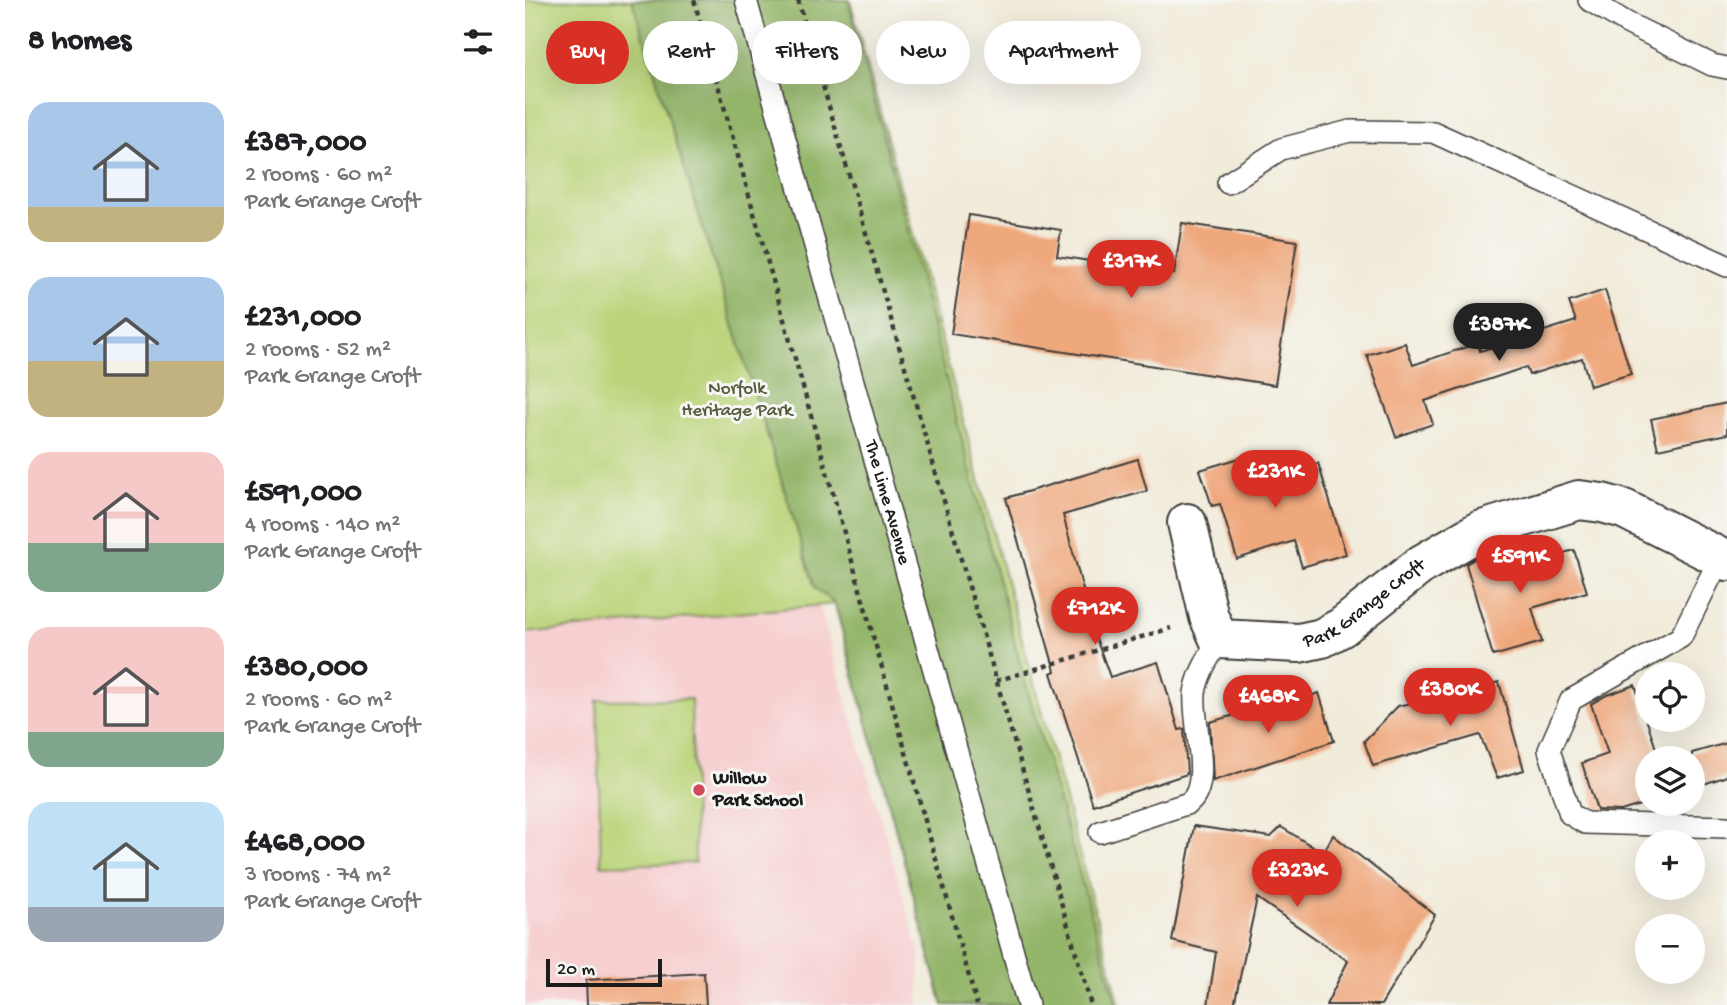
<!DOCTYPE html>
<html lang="en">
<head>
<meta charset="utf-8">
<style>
  :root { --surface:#fff; --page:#f6f6f6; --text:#202124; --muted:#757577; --accent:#d93025 }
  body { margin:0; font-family:"Gochi Hand",sans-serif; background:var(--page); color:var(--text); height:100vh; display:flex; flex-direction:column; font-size:26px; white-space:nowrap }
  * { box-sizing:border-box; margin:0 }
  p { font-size:23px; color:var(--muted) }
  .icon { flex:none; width:38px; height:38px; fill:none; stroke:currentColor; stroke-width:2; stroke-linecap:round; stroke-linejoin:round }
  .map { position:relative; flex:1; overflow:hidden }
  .panel { display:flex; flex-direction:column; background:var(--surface); width:525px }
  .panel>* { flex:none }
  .banner { position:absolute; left:21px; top:21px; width:665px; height:63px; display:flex; gap:14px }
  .fabs { position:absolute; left:1110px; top:662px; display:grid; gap:14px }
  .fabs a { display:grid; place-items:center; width:70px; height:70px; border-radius:50%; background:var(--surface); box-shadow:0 7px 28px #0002; font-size:35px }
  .scale { position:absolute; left:21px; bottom:18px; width:116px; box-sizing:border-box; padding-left:7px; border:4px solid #1c1c1c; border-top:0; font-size:19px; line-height:24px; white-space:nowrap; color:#1c1c1c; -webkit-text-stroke:5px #f6f6f2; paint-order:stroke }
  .price { position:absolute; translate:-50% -60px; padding:0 16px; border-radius:24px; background:var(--accent); color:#fff; font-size:23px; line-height:46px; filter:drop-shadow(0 2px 4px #0008) }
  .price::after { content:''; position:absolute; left:50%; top:42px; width:21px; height:16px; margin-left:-10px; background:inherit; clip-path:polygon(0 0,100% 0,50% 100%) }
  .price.on { background:#222; color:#fff }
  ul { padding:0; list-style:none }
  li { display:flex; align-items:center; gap:21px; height:175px; padding:0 28px }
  li span { display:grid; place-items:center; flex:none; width:196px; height:140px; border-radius:21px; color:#555 }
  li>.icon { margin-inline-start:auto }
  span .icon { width:84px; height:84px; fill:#fffc; stroke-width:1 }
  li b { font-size:30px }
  h2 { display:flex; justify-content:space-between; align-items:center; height:84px; padding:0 28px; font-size:30px }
  .tag { padding:0 24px; border-radius:32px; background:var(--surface); box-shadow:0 7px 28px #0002; font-size:24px; line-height:63px }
  .tag.on { background:var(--accent); color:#fff }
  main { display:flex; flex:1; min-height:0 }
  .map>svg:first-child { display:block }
</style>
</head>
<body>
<main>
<section class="panel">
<h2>8 homes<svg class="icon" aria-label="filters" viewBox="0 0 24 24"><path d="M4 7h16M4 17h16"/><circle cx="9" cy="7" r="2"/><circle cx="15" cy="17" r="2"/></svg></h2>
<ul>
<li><span style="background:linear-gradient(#a9c7e8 75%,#c2b280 0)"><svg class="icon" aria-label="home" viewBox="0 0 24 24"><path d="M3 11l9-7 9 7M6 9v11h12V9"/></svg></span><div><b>£387,000</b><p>2 rooms · 60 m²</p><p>Park Grange Croft</p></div></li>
<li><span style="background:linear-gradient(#a9c7e8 60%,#c2b280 0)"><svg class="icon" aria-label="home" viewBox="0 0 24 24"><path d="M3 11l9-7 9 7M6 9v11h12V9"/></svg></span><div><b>£231,000</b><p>2 rooms · 52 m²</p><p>Park Grange Croft</p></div></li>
<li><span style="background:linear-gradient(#f6c9c9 65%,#7fa58c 0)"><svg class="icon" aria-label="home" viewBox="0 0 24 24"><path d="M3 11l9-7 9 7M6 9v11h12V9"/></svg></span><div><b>£591,000</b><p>4 rooms · 140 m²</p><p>Park Grange Croft</p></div></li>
<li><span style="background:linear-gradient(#f6c9c9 75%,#7fa58c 0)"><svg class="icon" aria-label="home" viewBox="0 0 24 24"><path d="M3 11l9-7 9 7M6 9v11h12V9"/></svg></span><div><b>£380,000</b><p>2 rooms · 60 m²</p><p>Park Grange Croft</p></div></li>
<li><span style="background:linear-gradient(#bfe0f5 75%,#9aa5b1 0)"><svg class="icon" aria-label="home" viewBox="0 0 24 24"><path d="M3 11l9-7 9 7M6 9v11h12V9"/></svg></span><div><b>£468,000</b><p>3 rooms · 74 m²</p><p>Park Grange Croft</p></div></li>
</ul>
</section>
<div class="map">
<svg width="1202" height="1005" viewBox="0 0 1202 1005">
  <rect width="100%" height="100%" fill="#f6f6f2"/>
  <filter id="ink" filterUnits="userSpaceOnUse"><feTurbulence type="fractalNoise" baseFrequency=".0143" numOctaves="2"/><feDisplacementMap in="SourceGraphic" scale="14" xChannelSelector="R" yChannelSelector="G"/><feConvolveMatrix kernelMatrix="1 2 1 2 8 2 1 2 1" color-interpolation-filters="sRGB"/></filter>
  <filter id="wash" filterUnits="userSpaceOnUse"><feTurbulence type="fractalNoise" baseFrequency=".00686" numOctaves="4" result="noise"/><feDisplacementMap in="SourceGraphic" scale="28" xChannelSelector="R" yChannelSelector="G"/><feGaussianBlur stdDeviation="1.57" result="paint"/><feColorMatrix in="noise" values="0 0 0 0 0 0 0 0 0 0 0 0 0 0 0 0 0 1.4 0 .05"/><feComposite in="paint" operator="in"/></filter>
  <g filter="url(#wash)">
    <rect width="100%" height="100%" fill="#f1ebda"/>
    <!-- built -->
    <path fill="#f7cfd0" d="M293,602L395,955L394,1005H0V626Z"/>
    <!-- green -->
    <path fill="#bbd47a" stroke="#6c784b" stroke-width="2" d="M0,0H325L595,1005H418L310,604L0,633Z
      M166,699L170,863L76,865L72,700Z"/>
    <!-- forest -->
    <path fill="#94b66a" stroke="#586943" stroke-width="2" d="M107,0H323L498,674L592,1005H418L310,604L290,588Z"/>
    <g id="blocks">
      <!-- building -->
      <path fill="#efa77c" d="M444,215L536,230L532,256L649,274L657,223L772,241L750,385L426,334Z
        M1080,290L1106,374L1065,386L1057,358L1004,375L1001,367L900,401L908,424L871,437L842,355L880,343L888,365L953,343L955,351L1051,321L1044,302Z
        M1202,403V434L1133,449L1126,419Z
        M731,453L740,480L793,463L821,554L777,567L769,541L712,559L695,504L687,506L675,470Z
        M613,459L622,491L538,515L571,638L585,677L633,662L654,730L659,729L662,774L568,805L526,673L530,671L481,498Z
        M981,549L987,568L1049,550L1062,592L1007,608L1017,642L968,656L941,564L953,557Z
        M974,682L999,770L972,778L955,735L848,766L839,741L873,706Z
        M1110,685L1134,758H1122V803L1096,811L1072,810L1057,763L1083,754L1066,704L1082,695Z
        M794,693L809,741L688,781L685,722L727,710L750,707Z
        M1202,743V776L1167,788V753Z
        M669,826L746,837L756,827L798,853L808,835L910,915L856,1005H801L823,961L732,898L709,1005H683L691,952L647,941Z
        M179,973L181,1005H62L61,980Z"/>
    </g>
  </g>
  <g filter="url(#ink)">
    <use href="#blocks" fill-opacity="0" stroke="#3c3b38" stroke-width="2"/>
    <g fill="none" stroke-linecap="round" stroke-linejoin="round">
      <defs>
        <g id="lane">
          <path id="s1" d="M221,0L503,1005"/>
          <path d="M1064,0L1102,23L1187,65L1202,68"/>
          <path d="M703,183L756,149L825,131L908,132L1202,266"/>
          <path d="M1195,558L1156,637L1046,700L1024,750L1045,814L1060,823L1202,827"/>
          <path d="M575,832L664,803C688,784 667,723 670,693C673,673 685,656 694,639"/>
        </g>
        <g id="street">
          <path id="s2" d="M662,523L684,617L694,639L774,643L797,638L817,627L897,564L954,531L1054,500L1077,503L1099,509L1202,561"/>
        </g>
      </defs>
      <!-- lane casing -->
      <use href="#lane" stroke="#3c3b38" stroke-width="24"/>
      <!-- street casing -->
      <use href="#street" stroke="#3c3b38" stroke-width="42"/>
      <!-- path -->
      <path stroke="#3c3b38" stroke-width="4.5" stroke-dasharray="5 5" stroke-linecap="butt" d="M169,0L452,1005
        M273,0L566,1005
        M471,681L646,628"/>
      <!-- lane -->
      <use href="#lane" stroke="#fff" stroke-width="21"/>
      <!-- street -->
      <use href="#street" stroke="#fff" stroke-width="38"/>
    </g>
  </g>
  <!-- markers -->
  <circle fill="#d1495b" stroke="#f6f6f2" stroke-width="2.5" cx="174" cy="790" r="7"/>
  <g text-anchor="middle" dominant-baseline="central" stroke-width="6" stroke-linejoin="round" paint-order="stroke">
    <!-- park labels -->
    <g font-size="19" fill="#545c3d" stroke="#f6f6f2">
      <text x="212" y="389">Norfolk<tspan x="212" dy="22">Heritage Park</tspan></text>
    </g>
    <!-- street labels -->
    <g font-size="19" fill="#1c1c1c" stroke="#f6f6f2">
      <text stroke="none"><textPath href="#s1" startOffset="522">The Lime Avenue</textPath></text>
      <text stroke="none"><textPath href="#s2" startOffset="278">Park Grange Croft</textPath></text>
    </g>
    <!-- poi labels -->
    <g font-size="19" font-weight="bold" fill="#1c1c1c" stroke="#f6f6f2" text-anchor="start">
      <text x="188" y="779">Willow<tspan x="188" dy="22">Park School</tspan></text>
    </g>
  </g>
</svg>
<div class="fabs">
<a><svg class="icon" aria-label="locate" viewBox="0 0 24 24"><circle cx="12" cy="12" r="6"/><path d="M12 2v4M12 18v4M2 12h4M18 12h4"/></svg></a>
<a><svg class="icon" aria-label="layers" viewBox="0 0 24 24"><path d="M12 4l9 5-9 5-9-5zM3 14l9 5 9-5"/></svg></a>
<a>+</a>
<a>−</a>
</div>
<div class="scale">20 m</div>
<b class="price" style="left:606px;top:300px">£317K</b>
<b class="price on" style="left:974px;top:363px">£387K</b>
<b class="price" style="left:750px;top:510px">£231K</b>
<b class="price" style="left:995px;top:595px">£591K</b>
<b class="price" style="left:570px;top:647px">£712K</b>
<b class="price" style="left:925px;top:728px">£380K</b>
<b class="price" style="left:743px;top:735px">£468K</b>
<b class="price" style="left:772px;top:909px">£323K</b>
<div class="banner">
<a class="tag on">Buy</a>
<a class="tag">Rent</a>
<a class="tag">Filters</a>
<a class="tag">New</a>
<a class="tag">Apartment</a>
</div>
</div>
</main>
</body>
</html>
